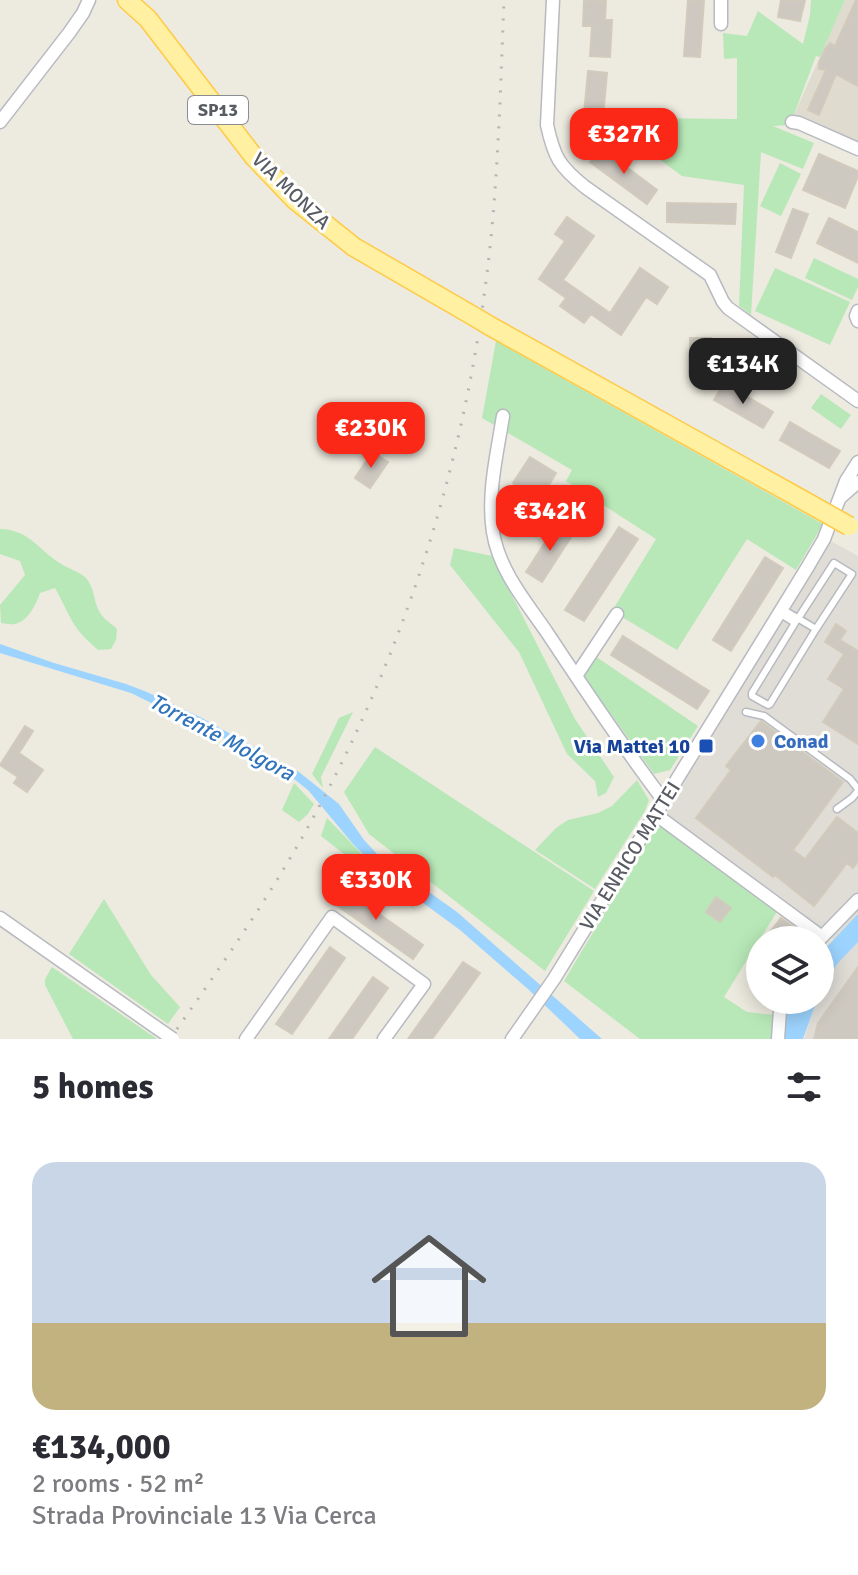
<!DOCTYPE html>
<html lang="en">
<head>
<meta charset="utf-8">
<style>
  :root { --surface:#fff; --page:#f7f7f7; --text:#2b2b33; --muted:#7c7c81; --line:#e1e1e2; --accent:#fb2817 }
  body { margin:0; font-family:Signika,sans-serif; background:var(--page); color:var(--text); height:100vh; display:flex; flex-direction:column; font-size:30px; white-space:nowrap }
  * { box-sizing:border-box; margin:0 }
  p { font-size:26px; color:var(--muted) }
  .icon { flex:none; width:44px; height:44px; fill:none; stroke:currentColor; stroke-width:2; stroke-linecap:round; stroke-linejoin:round }
  .map { position:relative; height:1039px; overflow:hidden }
  .side { display:flex; flex-direction:column; background:var(--surface); flex:1 }
  .side>* { flex:none }
  .controls { position:absolute; left:746px; top:926px; display:grid; gap:16px }
  .controls a { display:grid; place-items:center; width:88px; height:88px; border-radius:50%; background:var(--surface); box-shadow:0 4px 20px #0003; font-size:40px }
  .price { position:absolute; translate:-50% -68px; padding:0 18px; border-radius:16px; background:var(--accent); color:#fff; font-size:26px; line-height:52px; filter:drop-shadow(0 2px 4px #0008) }
  .price::after { content:''; position:absolute; left:50%; top:48px; width:24px; height:18px; margin-left:-12px; background:inherit; clip-path:polygon(0 0,100% 0,50% 100%) }
  .price.active { background:#222; color:#fff }
  ul { padding:0; list-style:none }
  li { display:grid; align-content:center; gap:16px; height:424px; padding:0 32px }
  li+li { border-top:2px solid var(--line) }
  li span { display:grid; place-items:center; height:248px; border-radius:24px; color:#555 }
  li>.icon { margin-inline-start:auto }
  span .icon { width:144px; height:144px; fill:#fffc; stroke-width:1 }
  li b { font-size:34px }
  h2 { display:flex; justify-content:space-between; align-items:center; height:96px; padding:0 32px; font-size:34px }
  .map>svg:first-child { display:block }
</style>
</head>
<body>
<div class="map">
<svg width="858" height="1039" viewBox="0 0 858 1039">
  <rect width="100%" height="100%" fill="#edeadf"/>
  <!-- industrial -->
  <path fill="#e0ddd7" d="M829,540L858,556V1039H804L817,1000H820V993L837,942L662,815Z"/>
  <!-- education -->
  <path fill="#dfdccf" d="M845,0H858V143L794,115Z"/>
  <!-- green -->
  <path fill="#b8e8b8" d="M811,0H845L820,57L816,56L790,125L773,126L814,143L803,169L761,152L751,315L739,306L744,185L682,176L640,145L641,118L737,119V58L724,59L723,33L747,36L758,11L803,44L810,15Z
    M780,163L801,174L781,216L760,206Z
    M814,258L858,279V287L852,300L805,278Z
    M775,268L850,302L830,345L755,311Z
    M496,341L823,524L796,570L747,539L677,650L612,611L656,539L566,481L572,470L482,418Z
    M821,394L851,415L841,429L811,408Z
    M0,529C29,530 36,547 58,562C66,568 78,571 85,577C95,587 93,600 99,611C103,619 111,623 117,629L116,640L111,649L98,650C88,641 77,631 71,619C65,608 61,598 55,588L40,593C36,605 28,621 15,624C10,625 5,623 1,623L0,605L25,575L20,561L0,554Z
    M454,548L492,556L575,719L614,777L606,793L598,797L595,781L567,754L519,652L450,565Z
    M595,656L698,726L670,770L654,774L583,675Z
    M353,712L321,777L323,788L312,774L339,718Z
    M375,747L594,891L545,971L369,834L344,792Z
    M637,780L649,800L645,811L595,889L535,850L556,828L568,820L598,813L612,806Z
    M294,783L314,804L308,814L299,822L282,810Z
    M327,818L417,911L321,836Z
    M658,824L778,910L724,997L747,1012L774,1015L773,1039H640L564,981Z
    M104,899L151,975L180,1007L168,1024L69,954Z
    M52,967L157,1039H73L45,985V979Z"/>
  <!-- water -->
  <path fill="#9dd4ff" d="M0,644L54,663L126,684L147,692L200,717L299,772L339,804L364,840L380,857L457,912L602,1039H580L529,990L460,930L381,872L353,844L308,790L285,772L243,748L131,693L0,653Z
    M858,914V942L837,964L820,993V954Z
    M789,1000H817L803,1039H782L786,1009Z"/>
  <!-- building -->
  <path fill="#cdc8c0" stroke="#d2cbbc" stroke-width="2" d="M584,0H606L605,20H612L610,57L590,56L592,26H583Z
    M688,0H704L700,57L684,56Z
    M781,0H805L800,21L778,17Z
    M856,0H858V86L836,74L819,115L808,110L826,70L819,69V63L825,49L830,43L835,46Z
    M588,71L607,73L601,138L582,136Z
    M601,148L657,190L647,204L590,162Z
    M819,154L858,171V176L845,208L803,190Z
    M667,203L736,204L735,224L667,222Z
    M793,209L808,214L791,258L776,252Z
    M567,217L594,236L563,280L610,313L640,268L668,287L657,304L646,297L621,335L591,314L584,323L560,306L566,298L539,279L565,241L555,234Z
    M829,218L858,232V263L817,243Z
    M690,338H711V374H690Z
    M724,383L773,412L763,428L714,400Z
    M790,422L840,451L829,468L780,440Z
    M372,452L388,462L370,488L355,478Z
    M530,457L556,473L540,500L513,483Z
    M557,524L573,534L542,582L526,572Z
    M619,527L638,539L584,621L565,610Z
    M765,557L783,568L731,651L713,640Z
    M836,624L846,631L840,640L858,651V744L823,722L844,689L828,679L844,654L825,642Z
    M623,636L709,691L697,709L611,655Z
    M761,721L843,782L793,850L805,859L837,817L858,833V861L853,868L847,863L814,906L775,875L773,877L696,818L731,770L726,766Z
    M25,726L33,731L19,753L43,770L27,792L14,783L18,777L0,765Z
    M338,885L423,945L413,959L328,899Z
    M716,897L731,908L720,922L706,912Z
    M781,918L810,939V940H764Z
    M330,947L345,958L292,1034L276,1024Z
    M463,962L480,973L432,1039H408Z
    M858,967V1039H814L818,1023Z
    M373,977L388,988L352,1039H329Z"/>
  <g fill="none" stroke-linecap="round" stroke-linejoin="round">
    <defs>
      <path id="service" d="M779,613L795,623L752,693V696L768,705L770,704L816,629L782,609
        M797,620L834,563L852,574L816,629
        M746,712L764,716L850,779L858,789
        M837,809L852,798L858,791"/>
      <path id="minor" d="M553,0L547,125C554,157 559,166 585,187L710,275L723,302L728,308L858,401
        M721,24V0
        M0,122L69,33L83,13L89,0
        M792,122L799,123L858,149
        M858,311L856,316L858,321
        M503,416C497,454 487,494 493,532C499,571 527,603 548,634C585,690 623,747 664,801
        M841,497L858,482
        M576,676L617,614
        M655,814L822,937
        M0,918L157,1028
        M819,940L858,900
        M246,1039L332,917L424,984L384,1039
        M512,1039L554,979L807,568L824,539L846,481L858,462
        M778,1039L780,1010L783,1000"/>
      <path id="primary" d="M127,0L148,19L254,157L295,200L354,247L475,317
        M490,326L801,499"/>
    </defs>
    <!-- service casing -->
    <use href="#service" stroke="#b7bac0" stroke-width="9"/>
    <!-- minor casing -->
    <use href="#minor" stroke="#b7bac0" stroke-width="15"/>
    <!-- primary casing -->
    <use href="#primary" stroke="#ffca46" stroke-width="21"/>
    <!-- service -->
    <use href="#service" stroke="#fff" stroke-width="6"/>
    <!-- minor -->
    <use href="#minor" stroke="#fff" stroke-width="12"/>
    <!-- primary -->
    <use href="#primary" stroke="#fff0a2" stroke-width="18"/>
    <!-- rail -->
    <path stroke="#b3b4b5" stroke-width="3" stroke-dasharray="2 10" stroke-linecap="butt" d="M170,1039C221,966 272,894 314,816C403,653 461,473 485,289C498,193 500,97 504,0"/>
    <defs>
      <path id="minor-bridge" d="M157,1028L173,1039"/>
      <path id="primary-bridge" d="M475,317L490,326
        M801,499L849,526"/>
    </defs>
    <!-- minor-bridge casing -->
    <use href="#minor-bridge" stroke="#b7bac0" stroke-width="15" stroke-linecap="butt"/>
    <!-- primary-bridge casing -->
    <use href="#primary-bridge" stroke="#ffca46" stroke-width="21" stroke-linecap="butt"/>
    <!-- minor-bridge -->
    <use href="#minor-bridge" stroke="#fff" stroke-width="12"/>
    <!-- primary-bridge -->
    <use href="#primary-bridge" stroke="#fff0a2" stroke-width="18"/>
  </g>
  <!-- markers -->
  <circle fill="#3f7fe0" stroke="#fff" stroke-width="3" cx="758" cy="741" r="8"/>
  <rect fill="#1a4fb4" stroke="#fff" stroke-width="3" x="698" y="738" width="16" height="16" rx="4"/>
  <g text-anchor="middle" dominant-baseline="central" stroke-width="6" stroke-linejoin="round" paint-order="stroke">
    <!-- shield labels -->
    <rect fill="#fff" stroke="#8a8d91" stroke-width="2" x="188" y="96" width="60" height="28" rx="6"/>
    <g font-size="18" font-weight="bold" fill="#585c62">
      <text x="218" y="110">SP13</text>
    </g>
    <!-- street labels -->
    <g font-size="20" fill="#585c62" stroke="#fff">
      <text transform="translate(291 191) rotate(44)">VIA MONZA</text>
      <text transform="translate(630 856) rotate(-58)">VIA ENRICO MATTEI</text>
    </g>
    <!-- shop labels -->
    <g font-size="20" font-weight="bold" fill="#366cbe" stroke="#fff" text-anchor="start">
      <text x="774" y="741">Conad</text>
    </g>
    <!-- transit labels -->
    <g font-size="20" font-weight="bold" fill="#164399" stroke="#fff" text-anchor="end">
      <text x="690" y="746">Via Mattei 10</text>
    </g>
    <!-- water labels -->
    <g font-size="22" font-style="italic" fill="#3074bb" stroke="#fff">
      <text transform="translate(222 737) rotate(28)">Torrente Molgora</text>
    </g>
  </g>
</svg>
<div class="controls">
<a><svg class="icon" aria-label="layers" viewBox="0 0 24 24"><path d="M12 4l9 5-9 5-9-5zM3 14l9 5 9-5"/></svg></a>
</div>
<b class="price" style="left:624px;top:176px">€327K</b>
<b class="price active" style="left:743px;top:406px">€134K</b>
<b class="price" style="left:371px;top:470px">€230K</b>
<b class="price" style="left:550px;top:553px">€342K</b>
<b class="price" style="left:376px;top:922px">€330K</b>
</div>
<section class="side">
<h2>5 homes<svg class="icon" aria-label="filters" viewBox="0 0 24 24"><path d="M4 7h16M4 17h16"/><circle cx="9" cy="7" r="2"/><circle cx="15" cy="17" r="2"/></svg></h2>
<ul>
<li><span style="background:linear-gradient(#c9d6e8 65%,#c2b280 0)"><svg class="icon" aria-label="home" viewBox="0 0 24 24"><path d="M3 11l9-7 9 7M6 9v11h12V9"/></svg></span><div><b>€134,000</b><p>2 rooms · 52 m²</p><p>Strada Provinciale 13 Via Cerca</p></div></li>
</ul>
</section>
</body>
</html>
